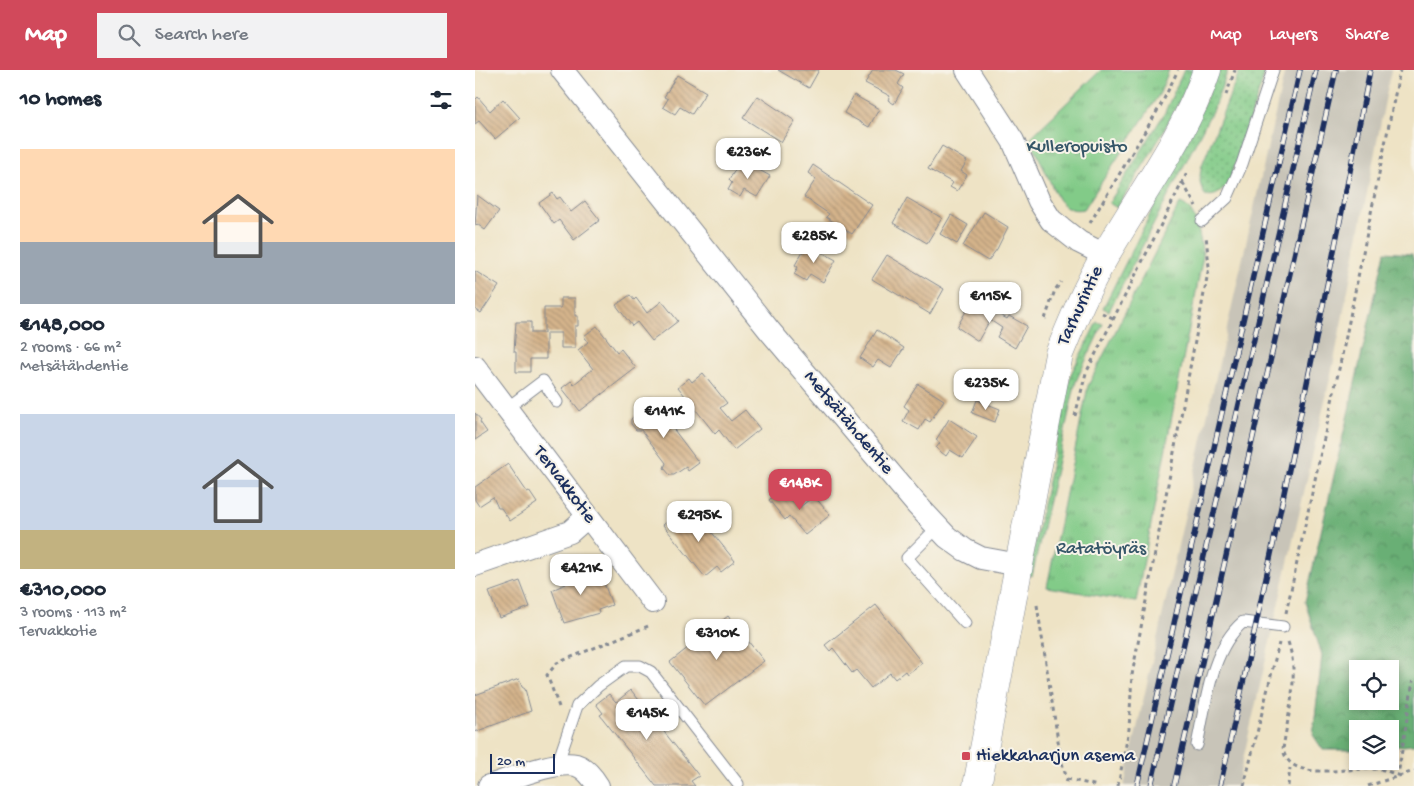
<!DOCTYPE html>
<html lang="en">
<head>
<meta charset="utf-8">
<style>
  :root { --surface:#fff; --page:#f2f2f3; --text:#1f2937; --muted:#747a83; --accent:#d1495b }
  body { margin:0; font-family:"Gochi Hand",sans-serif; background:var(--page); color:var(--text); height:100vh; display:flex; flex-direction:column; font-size:19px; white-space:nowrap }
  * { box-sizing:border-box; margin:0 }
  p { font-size:16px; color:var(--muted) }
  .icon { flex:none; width:28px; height:28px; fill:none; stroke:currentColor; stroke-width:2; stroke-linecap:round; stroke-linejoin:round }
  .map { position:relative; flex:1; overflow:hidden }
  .side { display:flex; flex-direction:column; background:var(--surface); width:475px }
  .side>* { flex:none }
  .tools { position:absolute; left:874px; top:590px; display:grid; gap:10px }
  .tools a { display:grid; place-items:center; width:50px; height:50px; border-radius:0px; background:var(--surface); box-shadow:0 2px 8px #0003; font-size:25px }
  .scale { position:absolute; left:15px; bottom:12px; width:65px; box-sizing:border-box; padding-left:5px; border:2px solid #1b2f5e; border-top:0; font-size:14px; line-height:18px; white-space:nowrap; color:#1b2f5e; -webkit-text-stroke:4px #f7f3e8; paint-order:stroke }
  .price { position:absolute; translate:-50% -42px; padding:0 11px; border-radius:10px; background:#fff; color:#222; font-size:16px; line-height:32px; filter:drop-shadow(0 1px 2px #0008) }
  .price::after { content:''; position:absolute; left:50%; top:30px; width:15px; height:11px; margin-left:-8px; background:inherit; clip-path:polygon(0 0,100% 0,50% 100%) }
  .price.selected { background:var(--accent); color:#fff }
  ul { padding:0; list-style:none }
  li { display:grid; align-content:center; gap:10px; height:265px; padding:0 20px }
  li span { display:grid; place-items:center; height:155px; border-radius:0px; color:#555 }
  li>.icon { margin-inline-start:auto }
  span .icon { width:90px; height:90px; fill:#fffc; stroke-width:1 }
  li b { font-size:21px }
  h2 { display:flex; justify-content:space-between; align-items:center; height:60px; padding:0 20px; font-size:21px }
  header { display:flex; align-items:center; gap:30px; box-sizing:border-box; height:70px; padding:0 25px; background:var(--accent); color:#fff }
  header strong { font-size:24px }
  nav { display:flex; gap:28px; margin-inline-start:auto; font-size:18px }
  .search { width:350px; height:45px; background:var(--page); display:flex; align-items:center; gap:12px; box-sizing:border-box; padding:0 18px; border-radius:0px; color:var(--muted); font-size:19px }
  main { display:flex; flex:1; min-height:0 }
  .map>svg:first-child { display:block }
</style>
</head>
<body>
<header>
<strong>Map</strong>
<div class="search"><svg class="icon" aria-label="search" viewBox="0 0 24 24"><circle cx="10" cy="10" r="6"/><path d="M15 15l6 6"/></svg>Search here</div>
<nav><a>Map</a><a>Layers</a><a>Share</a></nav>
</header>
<main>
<section class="side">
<h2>10 homes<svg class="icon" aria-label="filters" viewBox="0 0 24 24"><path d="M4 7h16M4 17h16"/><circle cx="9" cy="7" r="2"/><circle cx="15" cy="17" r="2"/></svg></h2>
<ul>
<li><span style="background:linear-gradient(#ffd9b3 60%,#9aa5b1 0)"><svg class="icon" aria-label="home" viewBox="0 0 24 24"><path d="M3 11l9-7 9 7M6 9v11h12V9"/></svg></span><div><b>€148,000</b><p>2 rooms · 66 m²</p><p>Metsätähdentie</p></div></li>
<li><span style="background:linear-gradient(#c9d6e8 75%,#c2b280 0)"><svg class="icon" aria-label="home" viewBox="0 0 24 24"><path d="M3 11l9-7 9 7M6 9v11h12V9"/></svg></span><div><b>€310,000</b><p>3 rooms · 113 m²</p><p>Tervakkotie</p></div></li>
</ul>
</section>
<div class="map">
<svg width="939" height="716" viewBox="0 0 939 716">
  <defs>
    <pattern id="grass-dots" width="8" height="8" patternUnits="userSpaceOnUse" patternTransform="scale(1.25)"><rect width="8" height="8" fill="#82cb88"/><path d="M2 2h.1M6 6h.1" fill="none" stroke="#6aa572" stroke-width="1.8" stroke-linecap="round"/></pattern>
    <pattern id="forest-crowns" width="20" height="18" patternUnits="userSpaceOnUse" patternTransform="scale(1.25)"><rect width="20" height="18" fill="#69af74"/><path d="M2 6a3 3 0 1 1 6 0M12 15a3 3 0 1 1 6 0" fill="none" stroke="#568f62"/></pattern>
    <pattern id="park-tufts" width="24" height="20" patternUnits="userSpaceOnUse" patternTransform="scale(1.25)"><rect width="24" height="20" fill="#82cb88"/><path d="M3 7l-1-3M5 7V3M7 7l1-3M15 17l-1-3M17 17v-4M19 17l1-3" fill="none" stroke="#6aa572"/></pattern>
    <pattern id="building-back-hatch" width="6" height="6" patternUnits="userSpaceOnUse" patternTransform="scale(1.25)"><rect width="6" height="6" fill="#d5b48b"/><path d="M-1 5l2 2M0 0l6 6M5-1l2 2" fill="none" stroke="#ac9375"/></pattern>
  </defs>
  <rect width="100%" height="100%" fill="#f7f3e8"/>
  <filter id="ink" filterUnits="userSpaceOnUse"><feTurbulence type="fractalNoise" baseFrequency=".02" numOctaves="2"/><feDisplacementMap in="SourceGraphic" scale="10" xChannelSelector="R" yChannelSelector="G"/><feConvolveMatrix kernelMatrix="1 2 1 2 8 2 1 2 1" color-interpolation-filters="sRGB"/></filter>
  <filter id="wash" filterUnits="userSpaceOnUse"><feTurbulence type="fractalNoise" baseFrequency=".0096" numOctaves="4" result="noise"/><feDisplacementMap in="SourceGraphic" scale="20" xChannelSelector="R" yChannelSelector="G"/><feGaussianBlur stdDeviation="1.12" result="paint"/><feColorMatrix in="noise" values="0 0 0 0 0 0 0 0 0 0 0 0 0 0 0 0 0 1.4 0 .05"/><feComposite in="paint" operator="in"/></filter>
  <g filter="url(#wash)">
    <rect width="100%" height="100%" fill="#eee3c5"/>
    <!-- railway -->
    <path fill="#c8c4b8" d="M810,0H916L859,291L762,716H649Z"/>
    <!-- grass -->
    <path fill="url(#grass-dots)" stroke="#4e7d73" d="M709,0H719C698,49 670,93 642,138L634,133L689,44Z
      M744,0H753L739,37L634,241L628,238L713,69Z
      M765,0H791L754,113C747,121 741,128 730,125C724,115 724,107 727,95Z
      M622,252L628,254L601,311L557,506L553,505L596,304Z"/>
    <!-- forest -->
    <path fill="url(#forest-crowns)" stroke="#426f69" fill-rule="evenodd" d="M910,182L937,184L939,192V675L915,677V659H882V680H848L838,665L847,585L830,532ZM882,599H915V631H882Z"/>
    <!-- park -->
    <path fill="url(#park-tufts)" stroke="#4e7d73" d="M626,0H694L685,23L609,139C597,141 591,139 583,129L555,68Z
      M705,133C723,138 725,171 728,186L661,532L572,517L613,316Z"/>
    <g id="blocks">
      <!-- building -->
      <path fill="url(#building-back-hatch)" d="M303,0H344L334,18Z
        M398,0H421L429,4L423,14L428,18L419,34L413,30L415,26L390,13Z
        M202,5L231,22L217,44L205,37L200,44L188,37L193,29L189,27Z
        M379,25L404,39L394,57L369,43Z
        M283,26L320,51L306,72L268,48Z
        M3,27L15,41L28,29L45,48L20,69L4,51L0,54V30Z
        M467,76L492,91L486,101L492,105L482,121L475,117L478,113L453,99Z
        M266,90L295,106L282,127L269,120L265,127L253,120L257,113L254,110Z
        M338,95L397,135L377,164L351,147L354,144L329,127L341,109L333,103Z
        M78,123L82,129L85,127L96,142L110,131L125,150L99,170L84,150L79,154L64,133Z
        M2,125L24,141L10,160L2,154L0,156Z
        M432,128L467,148L452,173L418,153Z
        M509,142L533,157L522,179L513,191L488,176Z
        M476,145L493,155L482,174L465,164Z
        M332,174L361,190L348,212L335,204L331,211L319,204L323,197L320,195Z
        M412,185L469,219L455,244L397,209Z
        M0,201L24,216L6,243L0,239Z
        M155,225L159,230L161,228L172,243L187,231L203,251L177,271L162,252L157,256L141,235Z
        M86,228H100V246H103V256H100V278H86V263H71V289H55V302H41V282H39L41,252H56V263H69V238H86Z
        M498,229L532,249L534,246L552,256L540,278L522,267L527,258L515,250L503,271L482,257Z
        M122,256L142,282L146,279L161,298L105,341L87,318L96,311L99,314L118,299L103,280L113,272L109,266Z
        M402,260L429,278L416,298L403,290L398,297L385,288Z
        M228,303L252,333L245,338L256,351L270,340L285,359L259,380L244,360L240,364L203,317L214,308L217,312Z
        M443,314L469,330L455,352L450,349L444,360L428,351L434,340L429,336Z
        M175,328L224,393L213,401L211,397L199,405H195L189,398L191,393L166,360H161L156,354V349L168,340L165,336Z
        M502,330L525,339L520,352L497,343Z
        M0,343L6,350L5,352L12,362L0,370Z
        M474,349L502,367L488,388L475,380L471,386L461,378L465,373L461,370Z
        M33,394L52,422L54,421L62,433L35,451L26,438H23L18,427L4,436L0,430V417Z
        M307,419L312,424L314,423L325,437L339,426L355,445L330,465L314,446L310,450L294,430Z
        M218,439L260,491L246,502L242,497L230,507L188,455L201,444L205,449Z
        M100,495L104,506L110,503L111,507L125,502L137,535L123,540L124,543L89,553L77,520L91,514L90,511L95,509L91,498Z
        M45,511L55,537L24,548L14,522Z
        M401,535L447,593L432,604L430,601L420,609L415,603L396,618L381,600L377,603L358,578L355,581L350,575Z
        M253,546L289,591L230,636L195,592Z
        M44,609L47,617L50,619L56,641L0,662V625Z
        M156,620L224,706L216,711L220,716H181L125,645L128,643L121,634L134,624L141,632Z"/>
    </g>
  </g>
  <g filter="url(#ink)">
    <use href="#blocks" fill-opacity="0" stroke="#848992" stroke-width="1"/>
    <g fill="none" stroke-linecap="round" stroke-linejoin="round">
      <defs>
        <path id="service" d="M727,151L752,128L767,94L798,0
          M31,339L68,311L82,332
          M463,457L432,488L490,553
          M722,675C731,635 735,580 768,552L808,557
          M82,695L102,636L123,616L151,596H165L176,602L263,714"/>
        <path id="minor" d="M87,0L294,260L442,435L472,467L490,480L506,488L544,495
          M492,0L538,71L564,131L576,150L604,172L630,185
          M0,297L178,532
          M0,495L95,462L112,447
          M14,716C36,709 79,690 101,695C111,698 118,708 123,716"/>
        <path id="tertiary" d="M502,716L584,284C598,250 612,216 631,184C665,125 711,64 732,0"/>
      </defs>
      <!-- service casing -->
      <use href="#service" stroke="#848992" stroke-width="13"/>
      <!-- minor casing -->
      <use href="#minor" stroke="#848992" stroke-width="24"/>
      <!-- tertiary casing -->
      <use href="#tertiary" stroke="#848992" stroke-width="29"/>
      <!-- path -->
      <path stroke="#848992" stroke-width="3" stroke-dasharray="4 4" stroke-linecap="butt" d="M751,25L760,0
        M708,113L721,136
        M615,153L687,33L703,0
        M627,243L638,248
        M570,249L580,220L586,212
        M600,346L611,303L712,103
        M562,535L586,690L592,709L591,716
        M811,543L869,276L925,0
        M813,572C825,606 813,644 808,679C815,716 878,694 909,700C913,701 919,704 923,705L938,611
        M84,637L72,605L82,593L176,555
        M592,709L623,716
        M643,716L654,659L657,605L734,197L731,165
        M769,716L804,573
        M813,716L815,698
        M893,716L939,701"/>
      <!-- service -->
      <use href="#service" stroke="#fff" stroke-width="11"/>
      <!-- minor -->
      <use href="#minor" stroke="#fff" stroke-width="22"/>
      <!-- tertiary -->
      <use href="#tertiary" stroke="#fff" stroke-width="28"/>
      <defs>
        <path id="rail" d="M662,716L825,0
          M676,716L841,0
          M699,716L861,0
          M745,716C799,478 848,239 895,0"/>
      </defs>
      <!-- rail casing -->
      <use href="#rail" stroke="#1b2f5e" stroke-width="5.5"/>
      <!-- rail -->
      <use href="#rail" stroke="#f7f3e8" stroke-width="4" stroke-dasharray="11" stroke-linecap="butt"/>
    </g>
  </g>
  <!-- markers -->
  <rect fill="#d1495b" stroke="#f7f3e8" stroke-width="2" x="486" y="681" width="10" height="10" rx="2.5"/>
  <g text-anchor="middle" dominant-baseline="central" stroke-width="4" stroke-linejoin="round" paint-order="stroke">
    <!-- park labels -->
    <g font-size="19" fill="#355668" stroke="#f7f3e8">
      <text x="602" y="77">Kulleropuisto</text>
      <text x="626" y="479">Ratatöyräs</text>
    </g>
    <!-- street labels -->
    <g font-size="19" fill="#1b2f5e" stroke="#f7f3e8">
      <text transform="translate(606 236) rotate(-65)">Tarhurintie</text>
      <text transform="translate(373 353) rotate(50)">Metsätähdentie</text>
      <text transform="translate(89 415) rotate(53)">Tervakkotie</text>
    </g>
    <!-- poi labels -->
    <g font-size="19" fill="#1b2f5e" stroke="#f7f3e8" text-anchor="start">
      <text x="501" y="686">Hiekkaharjun asema</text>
    </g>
  </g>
</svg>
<div class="tools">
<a><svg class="icon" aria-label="locate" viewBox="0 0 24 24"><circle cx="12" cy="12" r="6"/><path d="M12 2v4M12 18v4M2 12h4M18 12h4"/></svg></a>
<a><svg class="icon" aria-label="layers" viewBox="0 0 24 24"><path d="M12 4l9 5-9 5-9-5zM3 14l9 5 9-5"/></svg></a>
</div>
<div class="scale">20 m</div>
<b class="price" style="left:273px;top:110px">€236K</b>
<b class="price" style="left:339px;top:194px">€285K</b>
<b class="price" style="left:515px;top:254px">€115K</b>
<b class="price" style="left:511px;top:341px">€235K</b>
<b class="price" style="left:189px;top:369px">€141K</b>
<b class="price selected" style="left:325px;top:441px">€148K</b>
<b class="price" style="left:224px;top:473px">€295K</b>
<b class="price" style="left:106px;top:526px">€421K</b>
<b class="price" style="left:242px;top:591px">€310K</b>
<b class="price" style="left:172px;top:671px">€145K</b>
</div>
</main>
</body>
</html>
